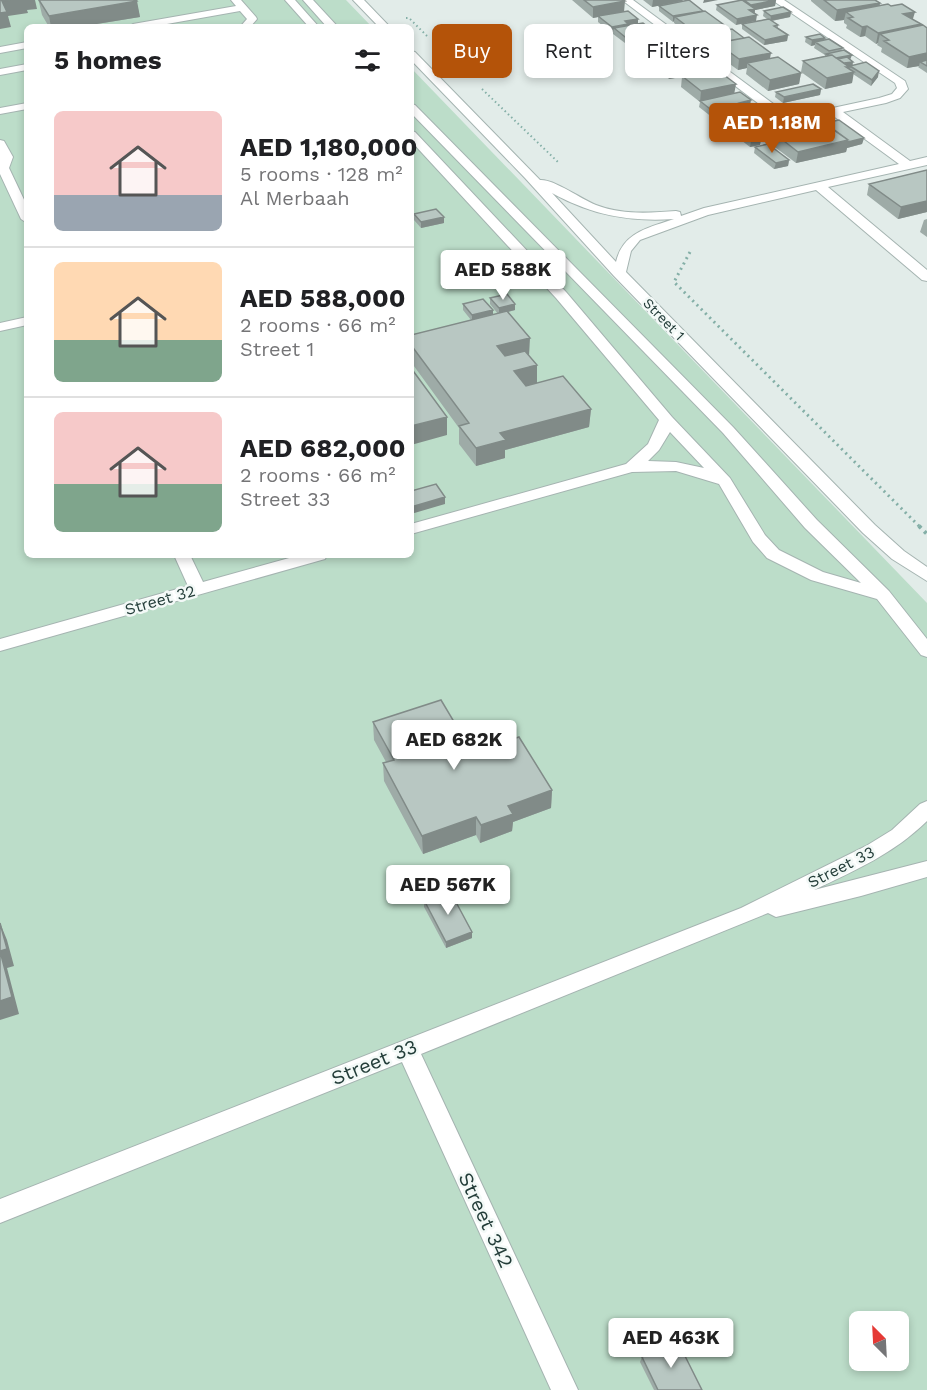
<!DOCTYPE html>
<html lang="en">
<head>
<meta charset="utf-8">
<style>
  :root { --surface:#fff; --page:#f6f6f6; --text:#202124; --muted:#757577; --line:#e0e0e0; --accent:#b45309 }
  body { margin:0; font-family:"Work Sans",sans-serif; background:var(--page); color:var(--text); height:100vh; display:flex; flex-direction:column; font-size:22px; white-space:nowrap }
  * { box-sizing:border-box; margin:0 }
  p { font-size:20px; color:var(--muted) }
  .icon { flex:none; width:33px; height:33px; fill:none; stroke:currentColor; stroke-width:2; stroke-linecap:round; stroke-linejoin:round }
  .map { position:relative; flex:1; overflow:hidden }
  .sheet { position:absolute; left:24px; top:24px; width:390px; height:534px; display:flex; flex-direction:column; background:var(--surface); border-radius:9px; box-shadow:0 3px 9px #0003 }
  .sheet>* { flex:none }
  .guide { position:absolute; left:432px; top:24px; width:405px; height:54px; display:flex; gap:12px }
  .needle { width:39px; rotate:336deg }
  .controls { position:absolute; left:849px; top:1311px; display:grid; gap:12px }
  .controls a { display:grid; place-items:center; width:60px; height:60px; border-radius:9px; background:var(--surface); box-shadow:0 3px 9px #0003; font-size:30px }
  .price { position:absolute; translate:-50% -51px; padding:0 14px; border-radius:6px; background:#fff; color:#222; font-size:20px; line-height:39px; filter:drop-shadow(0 2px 3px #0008) }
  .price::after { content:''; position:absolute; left:50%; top:36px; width:18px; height:14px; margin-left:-9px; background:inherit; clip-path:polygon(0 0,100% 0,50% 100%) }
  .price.active { background:var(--accent); color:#fff }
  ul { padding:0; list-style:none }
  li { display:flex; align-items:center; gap:18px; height:150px; padding:0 30px }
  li+li { border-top:2px solid var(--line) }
  li span { display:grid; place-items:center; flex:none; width:168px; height:120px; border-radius:9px; color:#555 }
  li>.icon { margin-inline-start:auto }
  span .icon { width:72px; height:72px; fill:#fffc; stroke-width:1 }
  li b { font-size:26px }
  h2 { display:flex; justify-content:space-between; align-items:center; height:72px; padding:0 30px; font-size:26px }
  .tag { padding:0 21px; border-radius:9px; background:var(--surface); box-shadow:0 3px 9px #0003; font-size:21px; line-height:54px }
  .tag.active { background:var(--accent); color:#fff }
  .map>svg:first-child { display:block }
</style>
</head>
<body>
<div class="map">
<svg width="927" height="1390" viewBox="0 0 927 1390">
  <rect width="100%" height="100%" fill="#e2ece9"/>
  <!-- green -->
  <path fill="#bcddc9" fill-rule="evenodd" d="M0,0H346L372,27H27V555H411V68L927,603V1390H0ZM860,1322H898V1360H860Z"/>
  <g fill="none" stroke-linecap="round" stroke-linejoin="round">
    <defs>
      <path id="lane" d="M231,0H241L256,17L257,19L250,27H240L247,19L240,11L150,27H128L133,24L236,6Z
        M27,42V48L0,53V47Z
        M27,64V70L0,75V69Z"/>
      <path id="street" d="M285,0H295L319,27H309Z
        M303,0H313L338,27H327Z
        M353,0H364L390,27H379Z
        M622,0H633L791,117L879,98L892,94L897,88L895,83L772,0H784L905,81L908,89L900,98L886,103L843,112L910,161L927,157V165L828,187L927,270V281L922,280L816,190L708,215L640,240L631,251L626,272L875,525L904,551L927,567V581L892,559L863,533L614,276L525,178L411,60V51L415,52L540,180C554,179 581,199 596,205C622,215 649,213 676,211L680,212L681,216L704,208L899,164L832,115L728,134V130L779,119ZM552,193C592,215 629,222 674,219C648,228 623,232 616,262Z
        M27,103V109L0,114V108Z
        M411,104L415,105L733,427L817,520L889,591L927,639V657L921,655L877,599L811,580L767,558L753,542L719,484L676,471L632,472L411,534V524L626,464L648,444L659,420L556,298L411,141V131L415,132L566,292L672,417L730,478L765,535L779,550L823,572L861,583L805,528L723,433L411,113ZM670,432L704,468L676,462L648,461L659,450Z
        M0,140L4,141L13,157L9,168L27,206V223L21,219L0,174Z
        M27,317V325L0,331V323Z
        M174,555H190L203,582L300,555H327L325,559L0,651V639L188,586Z
        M927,801V821C893,854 856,870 814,890L927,861V877L861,896L776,917L768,913L421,1054L578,1390H551L402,1062L0,1223V1199L741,908L866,846L892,830L920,804Z"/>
    </defs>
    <!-- lane casing -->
    <use href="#lane" stroke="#a5b4b1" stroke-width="2"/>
    <!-- street casing -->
    <use href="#street" stroke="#a5b4b1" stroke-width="2"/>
    <!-- path-far2 -->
    <path stroke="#84afa7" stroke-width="2" stroke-dasharray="1.5 3" stroke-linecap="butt" d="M406,18H409L427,36
      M482,89L559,163"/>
    <!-- path-far1 -->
    <path stroke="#84afa7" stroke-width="3" stroke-dasharray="2 4" stroke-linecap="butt" d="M690,252L674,282L920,527"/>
    <!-- path -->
    <path stroke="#84afa7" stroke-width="4" stroke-dasharray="3 4.5" stroke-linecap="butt" d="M919,526L927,534"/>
    <!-- lane -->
    <use href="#lane" fill="#fff" fill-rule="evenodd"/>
    <!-- street -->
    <use href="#street" fill="#fff" fill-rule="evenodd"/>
  </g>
  <!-- wall -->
  <path fill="#9eaba7" d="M38,0H136L140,17L78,27H49L42,15L39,2Z
    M572,0H623L624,12L638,19V24L658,41L629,46L613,34V32L612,33L598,22V17L593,18Z
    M643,0H683L682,1L652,7Z
    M742,0H776L775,6L755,10V14L736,25L716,10L717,5Z
    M811,0H875L880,3L879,6L913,20L921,24L920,26L927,28V73L918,67L919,66L907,68L881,52L882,48L877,45L878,43L876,44L865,36L860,37L846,28L847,25L844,23V20L835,21L811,1Z
    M659,6L703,11V12L723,24L722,30L691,35L674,23V21L673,22L659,11Z
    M764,11L791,12L790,17L772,21L778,25V28L788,35L787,41L764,45L742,29V24L767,19L763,16Z
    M699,36L770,59L801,73L799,84L768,91L746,74L747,68L738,70L716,54V53H714L698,41Z
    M806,37L825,40L843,50L851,60L853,65L878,77L871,86L853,74L852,83L825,89L801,72L803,61L825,56V55L814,48L815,45L811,46L805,42Z
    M636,47L683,55L702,72L734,94L750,106L743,108L742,112L713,118L699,107L700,102L681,87L682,77L669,79L653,66V65H651L635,52Z
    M821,89L820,95L783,103L775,97L776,92Z
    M788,120L808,125L825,123L864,138L862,144L847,148L846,152L796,163L768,142L769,135L759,137L751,130L752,124L771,128V130L787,126Z
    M738,131L761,139L760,145L750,147L737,137Z
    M755,147L789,160L788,166L774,169L754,153Z
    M927,170V212L898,219L867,195L869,184Z
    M414,214L444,217V223L421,228L414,220Z
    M927,219V237L920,232L924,220Z
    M490,298L515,304V310L508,312L529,355L537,383L591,409L589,427L505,450V458L476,466L459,444V428L411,362V335L471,320L463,310V304L493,310V315L498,314L490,304Z
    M453,720L454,733L459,743L552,790L551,808L513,822L512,831L480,843L476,835L423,854L384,781L383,763L386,762L374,740L373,722Z
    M424,900L472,938L446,948L424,907Z
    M642,1357L702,1390H654L640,1362Z"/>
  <!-- shaded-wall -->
  <path fill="#818b88" d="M10,0H35L37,9L27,10L28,13L8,16L11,27L0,29V13L2,1Z
    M653,0H683L682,1L652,7Z
    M704,0H718L703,3Z
    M776,0L775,6L755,10L754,15L749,10H751V5Z
    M137,1L140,17L78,27H51L49,16Z
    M625,1L624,12L593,18V7Z
    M880,3L878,14L853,17L846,12L844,20L835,21L837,10Z
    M703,11L702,16L675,17L674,21L673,22V16Z
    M791,12L790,17L770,21L771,16Z
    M915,12L912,22L903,14Z
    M757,15L756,21L736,25L737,19Z
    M638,19V24L614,28L613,32L612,33V27L625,21Z
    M723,24L722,30L691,35L692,30Z
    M921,24L918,35L889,40L880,34L878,43L876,44L878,33Z
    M867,26L865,36L860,37L862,27Z
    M659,35L658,41L629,46L630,41Z
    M788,35L787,41L764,45L765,40Z
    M825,38L824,43L815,42V45L811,46L812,40Z
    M684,53L683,59L653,61V65H651L652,60Z
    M771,53L769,64L747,63V68L738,70L739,59Z
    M927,53V64L920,62L919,66L907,68L909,57Z
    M852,55L850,60L833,58Z
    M853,62L852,67L850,66L849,68L854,72L852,83L825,89L827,78L841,64Z
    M702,67V73L669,79L670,74Z
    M879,71L878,77L871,86L872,80Z
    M801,73L799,84L768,91L770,80Z
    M736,84L734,95L700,101V102L701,91Z
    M821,89L820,95L783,103L784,97Z
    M751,100L750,106L743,108L742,112L713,118L714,112L739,103Z
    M771,128V131L770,130L769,135L759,137L760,131Z
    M864,138L862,144L847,148L846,152L796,163L798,152L848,140Z
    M761,139L760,145L750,147L751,141Z
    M789,160L788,166L774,169L776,163Z
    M927,201V212L898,219L901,207Z
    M444,217V223L421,228V222Z
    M515,304V310L499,314V308Z
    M493,310V317L472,322V315Z
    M530,338L529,356L496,364L497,346Z
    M537,365V383L514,389V371Z
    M591,409L589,427L505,450V458L476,466V448L500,433Z
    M447,417V435L411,445V426Z
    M445,497V504L411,514V507Z
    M453,720L454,738L447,722Z
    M552,790L551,808L513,822L512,831L480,843L481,825L508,806Z
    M476,817V835L423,854L422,836Z
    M0,923L7,940L14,966L7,968L19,1014L0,1020Z
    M472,932V938L446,948V942Z"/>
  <!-- building -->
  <path fill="#b8c7c2" stroke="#818b88" stroke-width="1.5" d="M0,0H10L2,1L7,12L0,13Z
    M39,0H136L137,1L49,16Z
    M584,0H623L625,1L593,7Z
    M689,0L703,11L673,16L659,6Z
    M742,0L755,9L749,10L757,15L737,19L717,5Z
    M744,0H776L751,5Z
    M824,0H875L880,3L837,10Z
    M888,4L891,6L902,4L915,12L903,14L921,24L878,33L867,26L862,27L848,18L853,17L846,12Z
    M783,7L791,12L771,16L764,11Z
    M628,11L638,19L625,21L628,24L612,27L598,16Z
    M705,11L723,24L692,30L675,17Z
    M769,19L778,25L774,26L788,35L765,40L742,24Z
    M643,23L659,35L630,41L614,28Z
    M923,25L927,28V53L909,57L884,41L889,40L880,34Z
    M732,29L744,38L717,43L716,47H715L699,36Z
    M820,34L825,38L812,40L806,37Z
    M749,37L771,53L739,59L717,43Z
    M829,39L843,48L829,51L815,42Z
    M667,41L684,53L652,60L636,47Z
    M844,50L852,55L836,58L832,55H828L826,54Z
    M686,54L702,67L670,74L653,61Z
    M832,55L849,67H846L854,72L827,78L803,61Z
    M778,57L801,73L770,80L747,63Z
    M847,57L853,62L844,63L838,59Z
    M927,60V66L920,62Z
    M866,62L879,71L872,80L850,66Z
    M716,69L736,84L701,91L682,76Z
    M813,84L821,89L784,97L776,92Z
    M740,92L751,100L739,103L743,106L714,112L700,101Z
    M801,117L808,122L794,125L788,120Z
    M839,120L864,138L848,142V140L825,123Z
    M763,122L771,128L760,131L752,124Z
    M822,122L848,140L798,152L770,130L798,124L802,126Z
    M748,129L761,139L751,141L738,131Z
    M768,144L789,160L776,163L755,147Z
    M927,170V201L901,207L869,184Z
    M436,209L444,217L421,222L414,214Z
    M507,294L515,304L499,308L490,298Z
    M483,299L493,310L472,315L463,304Z
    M507,311L530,338L497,346L505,356L525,351L537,365L514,371L526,386L563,376L591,409L500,433L506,440L476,448L459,426L469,423L411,345V335Z
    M411,368L447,417L411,426Z
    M436,484L445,497L411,507V491Z
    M441,700L453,720L447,722L459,743L481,750L519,737L552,790L508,806L513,814L481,825L476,817L422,836L383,763L394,760L373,722Z
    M450,891L472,932L446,942L424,900Z
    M0,923L7,949L0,951Z
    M0,951L12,997L0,1001Z
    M677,1340L702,1390H658L642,1357Z"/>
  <g text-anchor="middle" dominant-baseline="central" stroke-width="5" stroke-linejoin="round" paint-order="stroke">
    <!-- far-street labels -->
    <g font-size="14" fill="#233d39" stroke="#f3f9f7">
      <text transform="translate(664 319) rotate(46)">Street 1</text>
    </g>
    <!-- street labels -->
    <g font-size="16" fill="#233d39" stroke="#f3f9f7">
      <text transform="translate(160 600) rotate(-16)">Street 32</text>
      <text transform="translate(841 867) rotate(-27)">Street 33</text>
    </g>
    <!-- near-street labels -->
    <g font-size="20" fill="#233d39" stroke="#f3f9f7">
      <text transform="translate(374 1062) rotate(-22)">Street 33</text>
      <text transform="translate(486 1220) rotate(65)">Street 342</text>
    </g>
  </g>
</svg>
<div class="controls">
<a><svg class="needle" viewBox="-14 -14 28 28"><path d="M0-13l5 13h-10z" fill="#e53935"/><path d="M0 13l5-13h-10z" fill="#757577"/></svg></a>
</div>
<b class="price active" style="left:772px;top:154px">AED 1.18M</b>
<b class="price" style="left:503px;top:301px">AED 588K</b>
<b class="price" style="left:454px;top:771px">AED 682K</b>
<b class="price" style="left:448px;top:916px">AED 567K</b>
<b class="price" style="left:671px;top:1369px">AED 463K</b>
<div class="guide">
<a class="tag active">Buy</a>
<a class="tag">Rent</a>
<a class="tag">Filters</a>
</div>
<section class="sheet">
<h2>5 homes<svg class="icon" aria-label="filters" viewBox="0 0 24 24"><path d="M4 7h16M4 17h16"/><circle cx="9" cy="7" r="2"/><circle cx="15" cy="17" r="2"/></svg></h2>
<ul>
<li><span style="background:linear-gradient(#f6c9c9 70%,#9aa5b1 0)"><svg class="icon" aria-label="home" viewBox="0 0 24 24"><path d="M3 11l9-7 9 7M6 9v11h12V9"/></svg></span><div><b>AED 1,180,000</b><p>5 rooms · 128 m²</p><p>Al Merbaah</p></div></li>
<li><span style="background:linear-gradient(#ffd9b3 65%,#7fa58c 0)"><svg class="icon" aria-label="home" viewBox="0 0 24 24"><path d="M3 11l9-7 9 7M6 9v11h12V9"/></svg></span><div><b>AED 588,000</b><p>2 rooms · 66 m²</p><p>Street 1</p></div></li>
<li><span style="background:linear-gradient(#f6c9c9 60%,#7fa58c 0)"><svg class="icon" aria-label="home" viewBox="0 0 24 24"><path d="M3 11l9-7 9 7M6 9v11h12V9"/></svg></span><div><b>AED 682,000</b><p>2 rooms · 66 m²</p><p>Street 33</p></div></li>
</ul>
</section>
</div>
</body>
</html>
